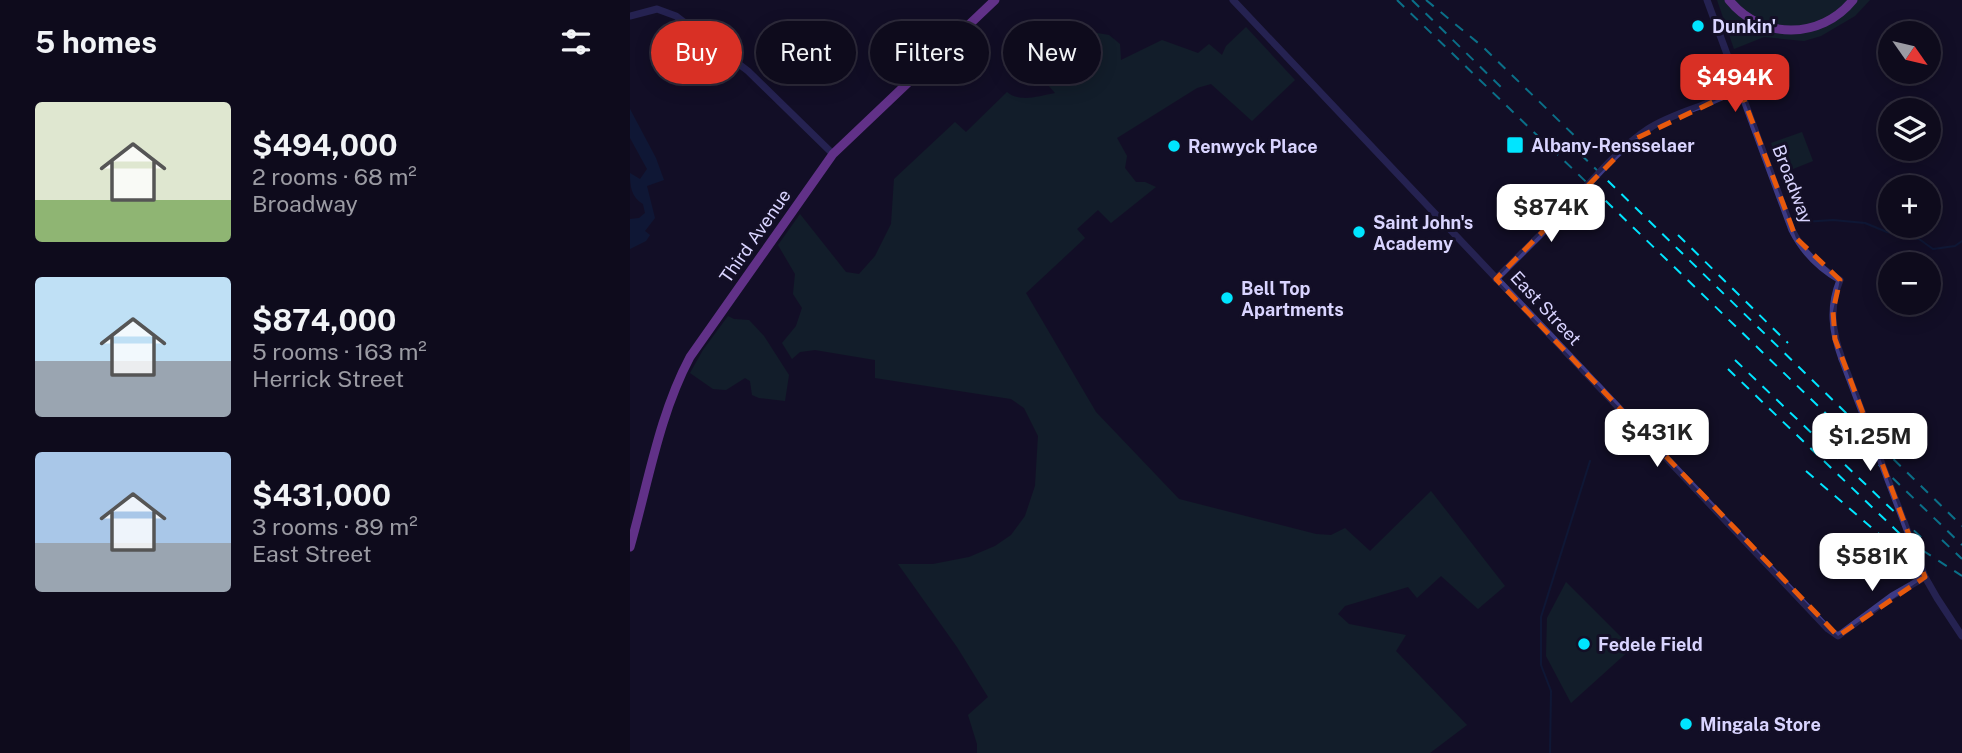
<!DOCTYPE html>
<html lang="en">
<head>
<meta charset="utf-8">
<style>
  :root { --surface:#0e0b1c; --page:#171425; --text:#f1f3f6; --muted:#9b9ba3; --line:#2e2b3b; --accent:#d93025 }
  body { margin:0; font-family:"Public Sans",sans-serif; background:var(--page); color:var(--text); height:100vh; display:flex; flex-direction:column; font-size:26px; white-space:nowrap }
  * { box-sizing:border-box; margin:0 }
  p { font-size:23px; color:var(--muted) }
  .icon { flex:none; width:38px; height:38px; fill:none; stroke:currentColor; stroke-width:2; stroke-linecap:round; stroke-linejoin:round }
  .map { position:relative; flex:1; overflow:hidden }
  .details { display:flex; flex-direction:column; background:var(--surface); width:630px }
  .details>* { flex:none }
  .top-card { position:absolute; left:21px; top:21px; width:665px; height:63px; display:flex; gap:14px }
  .needle { width:46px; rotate:124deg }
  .controls { position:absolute; left:1248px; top:21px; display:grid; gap:14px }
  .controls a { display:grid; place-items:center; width:63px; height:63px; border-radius:50%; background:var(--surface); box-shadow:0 4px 18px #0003,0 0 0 2px var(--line); font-size:35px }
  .price { position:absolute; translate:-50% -60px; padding:0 16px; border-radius:14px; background:#fff; color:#222; font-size:23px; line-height:46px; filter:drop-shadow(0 2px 4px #0008) }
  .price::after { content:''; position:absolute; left:50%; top:42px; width:21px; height:16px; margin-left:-10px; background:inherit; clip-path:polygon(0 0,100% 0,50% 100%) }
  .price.current { background:var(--accent); color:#fff }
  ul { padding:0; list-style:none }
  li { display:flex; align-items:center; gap:21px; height:175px; padding:0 35px }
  li span { display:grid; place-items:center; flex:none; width:196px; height:140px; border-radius:7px; color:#555 }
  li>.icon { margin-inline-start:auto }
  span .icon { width:84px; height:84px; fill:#fffc; stroke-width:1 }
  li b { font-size:30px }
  h2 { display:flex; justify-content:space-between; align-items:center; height:84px; padding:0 35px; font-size:30px }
  .pill { padding:0 24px; border-radius:32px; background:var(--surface); box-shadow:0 4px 18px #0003,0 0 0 2px var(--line); font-size:24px; line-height:63px }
  .pill.current { background:var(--accent); color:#fff }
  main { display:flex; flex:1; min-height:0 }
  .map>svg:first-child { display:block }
</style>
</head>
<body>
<main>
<section class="details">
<h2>5 homes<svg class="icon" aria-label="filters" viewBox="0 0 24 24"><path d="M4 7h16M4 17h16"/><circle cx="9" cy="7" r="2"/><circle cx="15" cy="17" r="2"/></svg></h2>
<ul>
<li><span style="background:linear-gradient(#dfe7d0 70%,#8fb573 0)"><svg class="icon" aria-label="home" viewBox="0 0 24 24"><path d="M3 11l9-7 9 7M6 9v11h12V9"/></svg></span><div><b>$494,000</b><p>2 rooms · 68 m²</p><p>Broadway</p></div></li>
<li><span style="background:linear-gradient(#bfe0f5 60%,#9aa5b1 0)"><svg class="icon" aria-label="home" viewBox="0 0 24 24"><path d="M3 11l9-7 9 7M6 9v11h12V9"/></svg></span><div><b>$874,000</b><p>5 rooms · 163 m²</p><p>Herrick Street</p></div></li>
<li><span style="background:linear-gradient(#a9c7e8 65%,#9aa5b1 0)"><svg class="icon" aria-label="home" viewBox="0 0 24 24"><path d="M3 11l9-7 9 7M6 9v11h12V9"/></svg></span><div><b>$431,000</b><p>3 rooms · 89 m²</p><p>East Street</p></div></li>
</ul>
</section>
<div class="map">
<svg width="1332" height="753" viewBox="0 0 1332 753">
  <rect width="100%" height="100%" fill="#130f26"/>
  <!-- green -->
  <path fill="#12302f" d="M1087,0H1240L1225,16L1191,36L1174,41L1134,37L1104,49Z
    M616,27L665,80L622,121L581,84L567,88L487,138L497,156L495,168L506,182H515L526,187L481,223L468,210L447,229L455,238L396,293L466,412L549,499L686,534L701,535L715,528L740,551L801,491L875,586L848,609L811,576L787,598L778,587L715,606L708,614L719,624L776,635L766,651L837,725L800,753H347V744L338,715L358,697L327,647L268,564H303L339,557L365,546L381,535L395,516L405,486L408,436L394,408L381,399L245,378V360L185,350L170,352L162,359L152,343L166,326L172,308L163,294L165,274L148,245L170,214L216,272L229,274L245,256L261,224L264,179L325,122L336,132L377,92C390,103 409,96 425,93L402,67L425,47L457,35L467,33L479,35L490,44L491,60L532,40L568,53L579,44L592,55L596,46Z
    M1172,132L1183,161L1153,173L1141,143Z
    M98,316L104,319L119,320L134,336L159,375L155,401L129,398L122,395L120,381L115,378L96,390L83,389L60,373L73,350Z
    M936,582L1002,648L941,703L916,656L917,618Z"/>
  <!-- water -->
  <path fill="#0c2248" d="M0,109L26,158L34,180L17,186L25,218L15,231L20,235L16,241L0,249V219L9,218L15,213L13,204C1,197 0,186 0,173L10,179L17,169L0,138Z"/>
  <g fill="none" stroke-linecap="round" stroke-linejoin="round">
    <!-- stream -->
    <path stroke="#0c2248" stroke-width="2" d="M1173,222L1203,220L1235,223L1257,232L1289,239L1303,249L1325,246L1332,241
      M920,753L921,691L911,665V617L960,461"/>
    <!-- tertiary -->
    <path stroke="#3d3a85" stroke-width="7" d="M603,0L1198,629L1208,636L1262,596L1295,577L1307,598L1332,636
      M1077,0L1162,230C1173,252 1189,268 1210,280C1199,307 1202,332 1212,359
      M0,16L27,9L46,16L118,71L203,154
      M1073,105L1110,89
      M866,279L932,213"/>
    <!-- primary -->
    <path stroke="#c25bff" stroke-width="9" d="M1099,0C1131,40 1191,40 1223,0
      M0,547C18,484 29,415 60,357L203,154L365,0"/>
    <!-- rail -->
    <path stroke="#00e5ff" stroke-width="2" stroke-dasharray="10 9" stroke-linecap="butt" d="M767,0L913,141
      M782,0L875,91
      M796,0L853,47L954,145
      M937,141L1332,526
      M921,148L1332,545
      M1048,235L1158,343
      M1105,360L1295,541
      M1098,369L1269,533L1289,548L1332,576
      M1176,471L1249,534L1282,551
      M1312,540L1332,559"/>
    <!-- tertiary-bridge -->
    <path stroke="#3d3a85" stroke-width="7" d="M932,213C959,185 985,151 1018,129C1035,118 1054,112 1073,105
      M1212,359L1295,577"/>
  </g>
  <!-- marked area -->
  <path d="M0 0H1332V753H0ZM1110,89L1166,238L1210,280L1203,311L1205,339L1295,577L1208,636L866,279L1003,140Z" fill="#130f26" fill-opacity=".55" fill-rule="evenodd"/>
  <path fill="none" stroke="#e8590c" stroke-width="5" stroke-dasharray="14 9" stroke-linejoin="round" d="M1110,89L1166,238L1210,280L1203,311L1205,339L1295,577L1208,636L866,279L1003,140Z"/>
  <!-- markers -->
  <g fill="#00e5ff" stroke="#130f26" stroke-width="2.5">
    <circle cx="1068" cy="26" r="7"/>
    <rect x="876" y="136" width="18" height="18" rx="3.5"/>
    <circle cx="544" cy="146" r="7"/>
    <circle cx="729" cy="232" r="7"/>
    <circle cx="597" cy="298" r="7"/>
    <circle cx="954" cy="644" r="7"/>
    <circle cx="1056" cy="724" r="7"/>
  </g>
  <g text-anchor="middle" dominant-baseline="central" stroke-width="6" stroke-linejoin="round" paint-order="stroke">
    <!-- poi labels -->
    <g font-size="18" font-weight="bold" fill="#d9d4ff" stroke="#130f26" text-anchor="start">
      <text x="1082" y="26">Dunkin'</text>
      <text x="901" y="145">Albany-Rensselaer</text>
      <text x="558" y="146">Renwyck Place</text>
      <text x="743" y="222">Saint John's<tspan x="743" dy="21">Academy</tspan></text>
      <text x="611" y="288">Bell Top<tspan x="611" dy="21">Apartments</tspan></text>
      <text x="968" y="644">Fedele Field</text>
      <text x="1070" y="724">Mingala Store</text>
    </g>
    <!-- street labels -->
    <g font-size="18" fill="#d9d4ff" stroke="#130f26">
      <text transform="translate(1163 184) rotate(69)">Broadway</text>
      <text transform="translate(125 236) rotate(-55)">Third Avenue</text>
      <text transform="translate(916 308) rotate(47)">East Street</text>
    </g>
  </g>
</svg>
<div class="controls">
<a><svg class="needle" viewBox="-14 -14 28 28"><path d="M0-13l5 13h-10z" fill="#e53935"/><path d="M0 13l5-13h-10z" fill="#9b9ba3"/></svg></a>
<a><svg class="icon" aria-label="layers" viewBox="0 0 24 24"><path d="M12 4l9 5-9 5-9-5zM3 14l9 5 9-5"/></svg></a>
<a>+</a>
<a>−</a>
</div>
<b class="price current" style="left:1105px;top:114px">$494K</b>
<b class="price" style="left:921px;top:244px">$874K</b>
<b class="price" style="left:1027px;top:469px">$431K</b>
<b class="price" style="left:1240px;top:473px">$1.25M</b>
<b class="price" style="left:1242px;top:593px">$581K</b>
<div class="top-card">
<a class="pill current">Buy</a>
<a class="pill">Rent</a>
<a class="pill">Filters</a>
<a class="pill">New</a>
</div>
</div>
</main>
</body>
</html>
